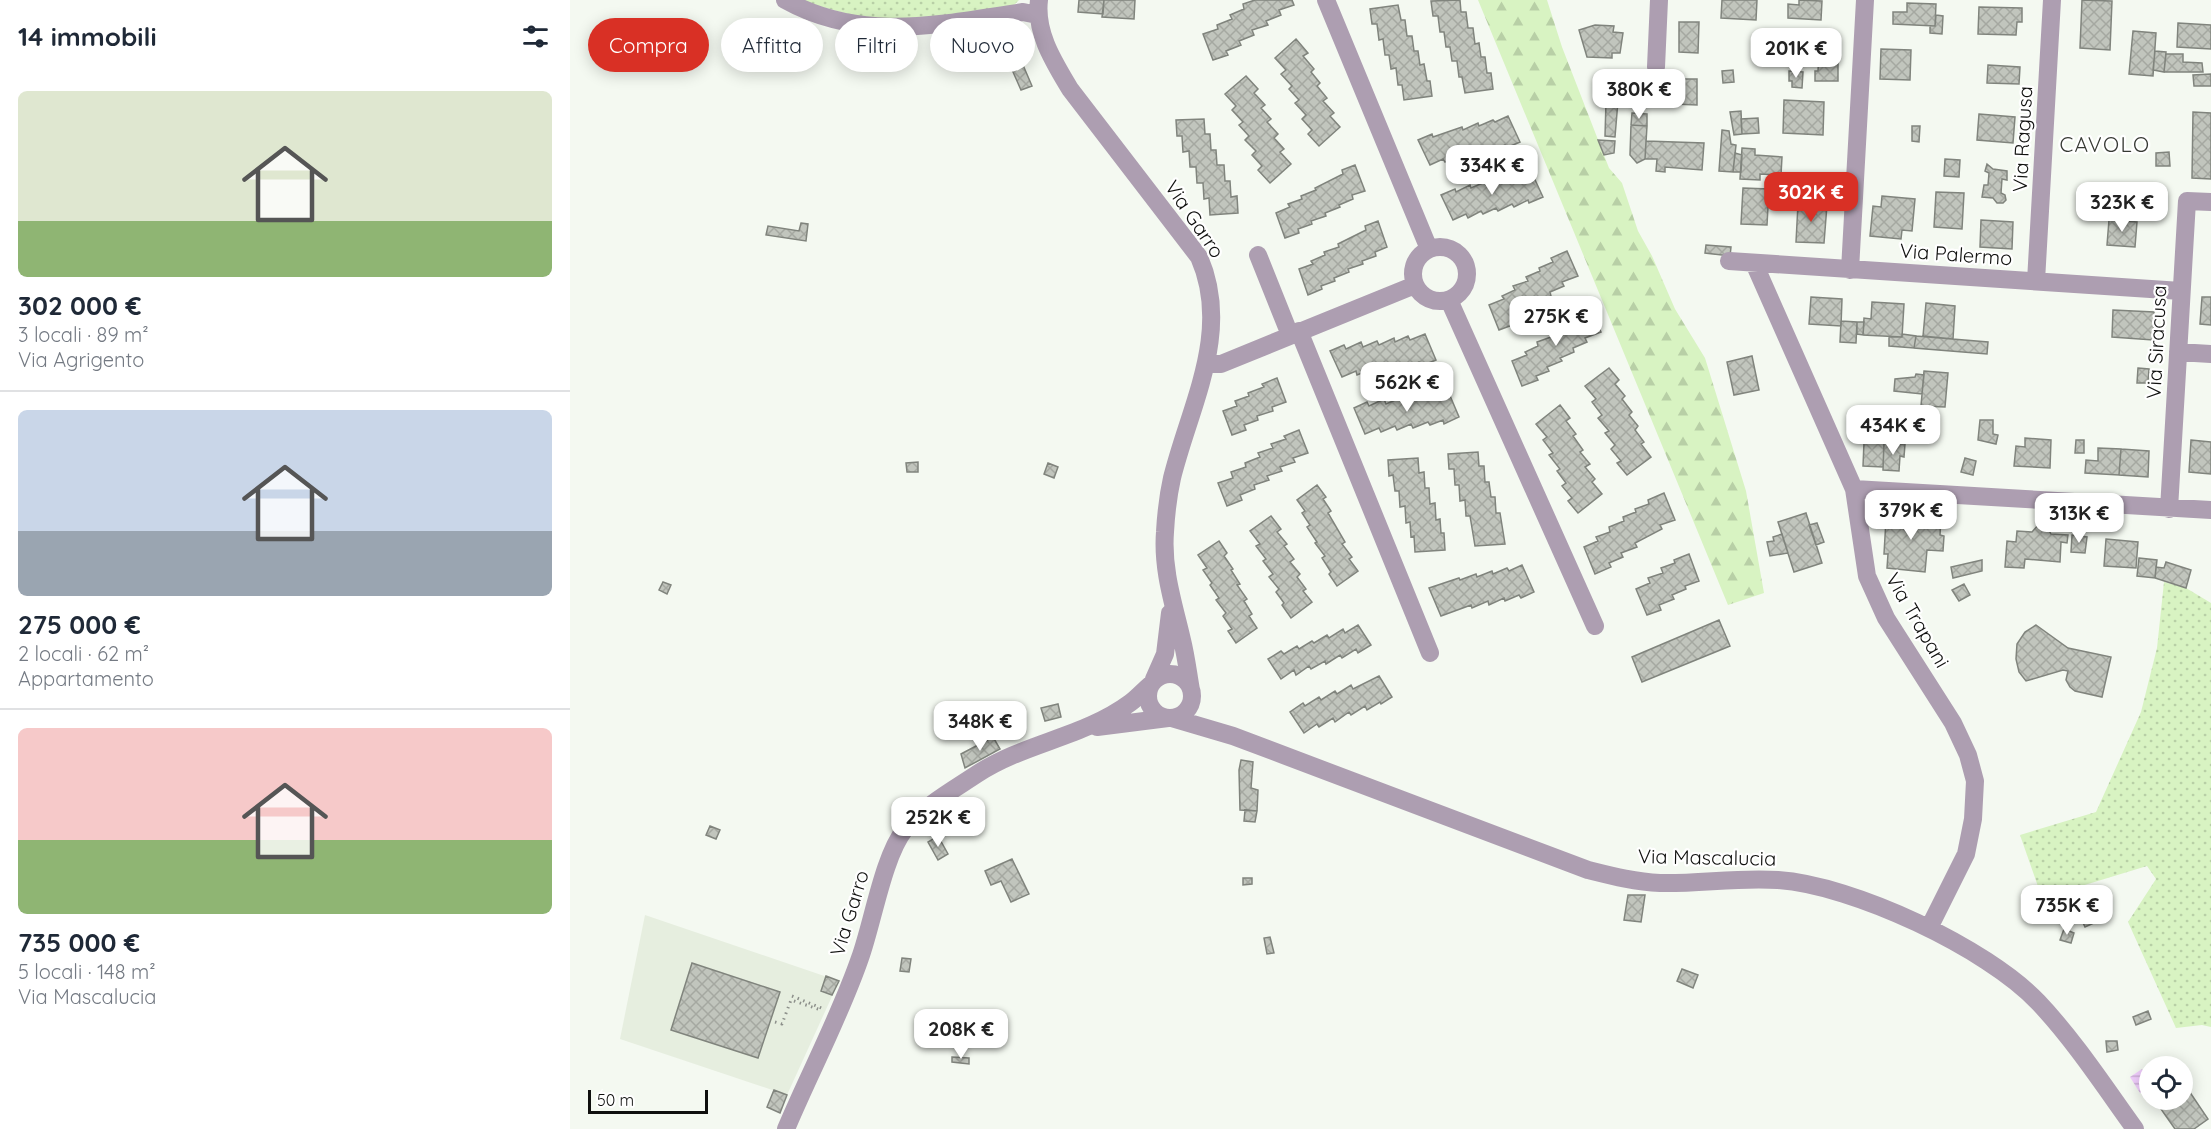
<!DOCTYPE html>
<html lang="it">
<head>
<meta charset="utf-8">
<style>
  :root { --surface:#fff; --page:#f2f2f3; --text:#1f2937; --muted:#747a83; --line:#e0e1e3; --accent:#d93025 }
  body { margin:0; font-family:Quicksand,sans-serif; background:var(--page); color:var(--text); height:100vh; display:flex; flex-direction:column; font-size:22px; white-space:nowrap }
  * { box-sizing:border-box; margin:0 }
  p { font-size:20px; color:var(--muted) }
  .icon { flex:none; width:33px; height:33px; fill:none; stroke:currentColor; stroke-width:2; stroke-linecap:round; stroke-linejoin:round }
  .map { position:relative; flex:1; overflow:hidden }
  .details { display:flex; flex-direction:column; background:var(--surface); width:570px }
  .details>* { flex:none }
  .banner { position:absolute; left:18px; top:18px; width:570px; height:54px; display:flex; gap:12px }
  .buttons { position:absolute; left:1569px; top:1056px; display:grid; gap:12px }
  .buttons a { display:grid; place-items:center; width:54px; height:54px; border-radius:50%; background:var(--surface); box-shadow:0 3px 15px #0003; font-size:30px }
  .scale { position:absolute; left:18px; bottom:15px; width:120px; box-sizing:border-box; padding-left:6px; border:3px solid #0f100e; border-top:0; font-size:16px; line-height:21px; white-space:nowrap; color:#0f100e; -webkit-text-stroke:4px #fff; paint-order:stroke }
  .price { position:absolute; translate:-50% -51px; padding:0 14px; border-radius:12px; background:#fff; color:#222; font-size:20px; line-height:39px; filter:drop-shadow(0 2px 3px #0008) }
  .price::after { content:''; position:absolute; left:50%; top:36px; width:18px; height:14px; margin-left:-9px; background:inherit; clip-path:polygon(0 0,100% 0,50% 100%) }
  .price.on { background:var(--accent); color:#fff }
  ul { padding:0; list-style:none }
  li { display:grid; align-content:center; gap:12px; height:318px; padding:0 18px }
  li+li { border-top:2px solid var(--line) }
  li span { display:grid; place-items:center; height:186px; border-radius:9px; color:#555 }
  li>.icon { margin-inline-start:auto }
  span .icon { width:108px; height:108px; fill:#fffc; stroke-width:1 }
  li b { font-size:26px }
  h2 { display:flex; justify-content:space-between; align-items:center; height:72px; padding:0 18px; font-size:26px }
  .chip { padding:0 21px; border-radius:27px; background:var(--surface); box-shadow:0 3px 15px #0003; font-size:21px; line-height:54px }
  .chip.on { background:var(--accent); color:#fff }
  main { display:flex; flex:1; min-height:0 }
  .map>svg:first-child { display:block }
</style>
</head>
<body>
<main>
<section class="details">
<h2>14 immobili<svg class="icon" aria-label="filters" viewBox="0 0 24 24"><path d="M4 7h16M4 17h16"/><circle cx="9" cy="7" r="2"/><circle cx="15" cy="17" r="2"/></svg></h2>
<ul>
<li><span style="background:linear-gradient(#dfe7d0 70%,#8fb573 0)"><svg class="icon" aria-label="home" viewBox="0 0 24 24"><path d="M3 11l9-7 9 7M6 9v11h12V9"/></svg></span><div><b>302 000 €</b><p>3 locali · 89 m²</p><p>Via Agrigento</p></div></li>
<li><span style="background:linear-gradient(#c9d6e8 65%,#9aa5b1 0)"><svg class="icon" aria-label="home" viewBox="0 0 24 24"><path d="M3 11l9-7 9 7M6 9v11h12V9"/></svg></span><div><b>275 000 €</b><p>2 locali · 62 m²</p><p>Appartamento</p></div></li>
<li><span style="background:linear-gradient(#f6c9c9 60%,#8fb573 0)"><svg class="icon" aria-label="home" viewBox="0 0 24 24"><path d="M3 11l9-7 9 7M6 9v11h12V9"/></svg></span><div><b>735 000 €</b><p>5 locali · 148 m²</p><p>Via Mascalucia</p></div></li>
</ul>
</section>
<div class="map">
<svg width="1641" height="1129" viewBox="0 0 1641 1129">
  <defs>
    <pattern id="green-dots" width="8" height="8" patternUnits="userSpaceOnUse" patternTransform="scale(1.5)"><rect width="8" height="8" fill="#d8f3c2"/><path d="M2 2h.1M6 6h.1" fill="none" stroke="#b8cfa6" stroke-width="1.8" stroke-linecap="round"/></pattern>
    <pattern id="forest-firs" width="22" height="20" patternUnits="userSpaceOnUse" patternTransform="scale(1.5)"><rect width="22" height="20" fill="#d8f3c2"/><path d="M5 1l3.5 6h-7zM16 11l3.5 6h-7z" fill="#b8cfa6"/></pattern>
    <pattern id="water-rules" width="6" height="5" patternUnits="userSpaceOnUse" patternTransform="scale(1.5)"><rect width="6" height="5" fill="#f1cefd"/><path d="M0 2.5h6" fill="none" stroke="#cdb0d8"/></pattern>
    <pattern id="building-cross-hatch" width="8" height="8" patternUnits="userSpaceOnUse" patternTransform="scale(1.5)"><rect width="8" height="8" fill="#c1c5bd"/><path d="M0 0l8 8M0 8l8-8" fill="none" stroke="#a5a8a1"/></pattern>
  </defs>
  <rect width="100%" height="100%" fill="#f4f9f1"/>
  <!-- built -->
  <path fill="#e6eedf" d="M75,915L269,981L217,1095L50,1039Z"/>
  <!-- green -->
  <path fill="url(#green-dots)" d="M226,0H449L443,6L378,19L293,18Z
    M1594,582L1616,588L1641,603V1027L1632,1025L1606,1028L1558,922L1586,879L1577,866L1472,898L1450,835L1526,812L1571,712L1587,648Z"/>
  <!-- forest -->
  <path fill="url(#forest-firs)" d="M908,0H977L992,47L1039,168L1052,183L1068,231L1082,256L1105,309L1135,358L1176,491L1194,593L1158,605Z"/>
  <!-- water -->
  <path fill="url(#water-rules)" d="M1572,1069L1576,1076L1579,1074V1087L1570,1093L1560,1077Z"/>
  <!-- building -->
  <path fill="url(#building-cross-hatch)" stroke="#80847d" stroke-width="1.5" d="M509,0H534L533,14L508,12Z
    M534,0H565L564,19L532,17Z
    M685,0H722L724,5L709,10L711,15L696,21L698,25L682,30L684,35L669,41L671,45L656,51L658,55L643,60L633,34L648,29L647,25L662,19L660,15L674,9L673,4Z
    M890,0L891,12H896L898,28H903L905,44L909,43L911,57H915L917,73H921L923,89L895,93L892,77H889L887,61H882L880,47H876L874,32H870L868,16H863L861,1Z
    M1152,0H1187L1186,20L1151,18Z
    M1229,0L1252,1L1251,20L1218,18V4L1229,5Z
    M1512,0L1542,1L1540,50L1510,48Z
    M1337,3L1366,4L1365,26L1323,24V12H1337Z
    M828,5L831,20H835L837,36H842L844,51H848L850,65L854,64L857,81H860L862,96L834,100L832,85H828L826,68L821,69L819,55H815L813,39L809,40L807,24H802L800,9Z
    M1409,7L1452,8V22H1447L1446,35L1408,34Z
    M1366,15L1373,16L1372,34L1360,33V26H1365Z
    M1109,22H1129L1128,53L1109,52Z
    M1608,23L1641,25V49L1607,47Z
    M1025,25L1044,26L1043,32L1053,33L1050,53H1042V58L1017,57L1009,30Z
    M1563,31L1586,33L1583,76L1559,74Z
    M726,39L738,53L733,56L744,69L741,72L750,83L747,86L757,98L753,101L764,113L760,116L770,127L749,146L738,134L742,130L732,119L736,115L725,103L729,100L719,89L722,86L711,74L716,70L705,58Z
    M1212,41L1237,43L1236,64L1211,62Z
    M1311,49L1341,50L1340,80L1310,79Z
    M1585,51L1596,52L1594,72L1583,70Z
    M1249,53L1268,54V81H1245V71H1248Z
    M1596,54H1613V62L1632,63L1633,72H1594Z
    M450,58L462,86L451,90L439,63Z
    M1418,65L1450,67L1449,84L1417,83Z
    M1163,70L1164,82L1153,83L1152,71Z
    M1219,71L1233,72L1232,88L1222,87V81H1219Z
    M1641,74V86H1624L1623,75Z
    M676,76L688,89L684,93L695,105L691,108L701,119L697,122L708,134L704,138L714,149L710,152L721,164L700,183L688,170L692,166L682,155L686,151L675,140L679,136L669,125L673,122L662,110L666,106L655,94Z
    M1111,79H1127V105L1104,104V87H1111Z
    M1214,100L1254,102L1253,135L1213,133Z
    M1036,101H1048L1045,137L1035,136Z
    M1171,111L1172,134L1164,135L1160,112Z
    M1623,112L1641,113V179L1622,178Z
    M1062,113L1077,114V126L1061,125Z
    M1409,114L1445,117L1443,143L1407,140Z
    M938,116L950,142L936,148L935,145L921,151L919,149L905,155L903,152L890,159L889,156L875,162L873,159L860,165L848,140L862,134L863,137L892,127L893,130L908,123L909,126L923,120L925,122Z
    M1188,118L1189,133L1172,134L1171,119Z
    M634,119L635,134H640L641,150H646L647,165H654L655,181H660L661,197L667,196L668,213L640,215L639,198L634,199L633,183H627L626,167H620L619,151L613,152L612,136H607L606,120Z
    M1061,125L1077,126L1075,159L1067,163L1060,155Z
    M1342,126H1350L1349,142L1342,141Z
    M1152,130L1159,131L1161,144L1166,145L1163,172L1149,171Z
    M1028,140L1045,141L1044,153L1034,155Z
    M1076,141L1134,143L1132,170L1095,167V172L1086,171L1087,159H1075Z
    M1172,148L1185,149V155L1212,157L1211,175L1190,174V180L1170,179Z
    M1599,152L1600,166H1586V153Z
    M1165,153L1172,155L1171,172H1163Z
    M1375,159L1390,160L1389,177L1374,176Z
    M1417,164L1423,169L1437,171V180L1432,179L1431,193L1435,195L1436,200L1433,203H1427L1423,198L1412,197L1414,185H1418L1419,173L1415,171Z
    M785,165L795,191L782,195L783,199L769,205L770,207L755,213L756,216L741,221L742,224L728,229L729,233L715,238L706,213L720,207L718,204L732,199L731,196L746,190L745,188L773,174L772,170Z
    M961,171L973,197L959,203L958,200L944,207L942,204L928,211L926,208L913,214L911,211L898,218L896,214L883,220L871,195L885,189L886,192L900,185L901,188L915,182L916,185L931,178L932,181L946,175L948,178Z
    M1214,173H1226V188H1214Z
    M1173,188L1199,189L1197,225L1171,224Z
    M1366,192L1394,193L1392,229L1364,227Z
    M1312,196L1345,199L1342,231L1332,230L1331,239L1300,236L1303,206L1311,207Z
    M1228,204L1257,205L1254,243L1226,242Z
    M1411,220L1443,222L1442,249L1410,247Z
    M1539,220L1567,222L1565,247L1537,245Z
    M808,221L817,247L805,252L806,256L792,261L793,264L778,269L779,272L764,278L765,281L751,286L752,289L738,295L729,269L743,264L741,261L755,255L754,252L769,247L768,244L796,230L795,226Z
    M231,223L238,224L236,241L196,235L198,226L229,231Z
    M1136,245L1161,247L1160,256L1135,253Z
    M997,251L1008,276L992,282L994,286L980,292L981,296L967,302L969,305L954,311L956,315L943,320L945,324L929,330L919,305L934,299L932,296L945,290L943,286L958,281L956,277L970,271L969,268L983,262L981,258Z
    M1241,297L1272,299L1271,326L1239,324Z
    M1632,297H1641V325L1630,324Z
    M1302,302L1334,304L1332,337L1293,335L1294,318L1301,319Z
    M1356,303L1385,306L1383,339L1353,336Z
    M1020,307L1031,332L1015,338L1017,342L1003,348L1004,352L990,358L992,361L977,367L979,371L966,376L968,380L952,386L942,361L957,355L955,352L968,346L967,342L981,337L979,333L993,327L992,324L1006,318L1004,313Z
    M1543,310L1584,312L1583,340L1542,337Z
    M1271,321L1287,322L1286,343L1270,342Z
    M1287,322H1294L1293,335L1287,334Z
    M855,334L866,360L851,366L849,362L837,368L835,364L820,371L818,367L804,373L802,369L787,375L786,371L772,377L760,351L774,345L776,349L791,342L793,347L807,341L809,345L824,338L825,342L838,336L840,340Z
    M1332,334L1346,336L1344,348L1319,346V337H1332Z
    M1346,336L1418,342L1417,354L1344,348Z
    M1182,356L1189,390L1164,395L1157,362Z
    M1039,368L1049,380L1045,384L1055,396L1052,399L1062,412L1059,415L1068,426L1065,430L1074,442L1071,444L1081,457L1057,475L1047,463L1051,461L1041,449L1045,445L1035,433L1039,431L1028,418L1032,415L1022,402L1026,399L1015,386Z
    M1568,368L1579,369L1578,383H1567Z
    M1354,371L1378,373L1375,407L1351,406Z
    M1346,374L1354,375L1352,394L1324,391L1325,379L1345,377Z
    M707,378L716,402L702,407L703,411L687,416L688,420L674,425L676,430L662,435L653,411L667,406L665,401L679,396L678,393L694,387L692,384Z
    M878,391L889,417L874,424L873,420L860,425L858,422L843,428L841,424L827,430L825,426L811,432L809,428L795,434L784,408L797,402L799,406L814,399L816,404L830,398L832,402L847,395L848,399L861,393L863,397Z
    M990,405L1000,418L996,421L1006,434L1003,436L1013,450L1010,452L1020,464L1015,467L1025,479L1022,482L1032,494L1008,513L998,501L1002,498L992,486L996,483L987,471L990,469L979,455L983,453L973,440L977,437L966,424Z
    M1339,417L1352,418L1351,438L1338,437Z
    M1410,420H1423V434L1428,435L1426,444L1408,440Z
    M729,430L738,453L723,458L725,462L710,467L712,471L697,476L699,480L684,485L685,489L670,495L672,500L657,506L648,483L663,478L661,472L676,467L675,463L690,457L688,453L703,448L701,444L716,439L714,436Z
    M1455,438L1481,440L1480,468L1444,466L1446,446L1455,447Z
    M1506,440H1514V453H1505Z
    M1621,440L1641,442V474L1619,472Z
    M1294,442L1314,443L1313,467L1293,466Z
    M1314,443L1335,444L1334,457L1330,456L1329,471L1313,470Z
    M1528,448L1551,449L1549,475L1515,473L1516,460L1528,461Z
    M1551,449L1579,451L1578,477L1549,475Z
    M908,452L909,466H914L915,482H919L921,497H925L926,513H930L935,544L905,546L900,516H896L895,500L890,501L889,485H885L884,469H879L878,454Z
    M848,458L849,473L854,472L855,488H859L860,504L865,503L866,520L870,519L871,533H874L875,550L845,552L844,536L841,537L840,522L836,523L835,506L830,507L829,491H825L823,475L819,476L818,460Z
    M1395,458L1406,461L1403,475L1391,472Z
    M348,462V472H337L336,463Z
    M478,463L488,467L484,478L474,474Z
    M747,485L756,497L753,499L761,511L758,513L775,542L772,544L782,557L779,559L788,571L767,586L759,574L761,572L752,558L755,556L745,543L747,542L737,527L740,525L732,513L735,511L727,500Z
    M1094,493L1105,520L1090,525L1092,529L1065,543L1067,547L1051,553L1053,557L1039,563L1041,567L1025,574L1014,547L1028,541L1026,537L1040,532L1039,527L1054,521L1053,517L1066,512L1065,509L1079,504L1078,500Z
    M1236,513L1252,563L1224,572L1208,522Z
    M1321,514L1371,519L1370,535L1374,536L1373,551L1357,550L1355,572L1317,568L1318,554H1314L1316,519V515Z
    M701,516L711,529L707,532L717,544L714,546L724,559L720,562L730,574L727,577L736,589L733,591L742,602L721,618L712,605L714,603L706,592L709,589L699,577L703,574L693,561L696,559L686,546L690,544L680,531Z
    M1247,523L1254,542L1246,545L1239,525Z
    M1469,524L1476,525L1481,534L1498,535L1497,543L1491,542L1490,562L1455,559L1454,568L1435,567L1437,541L1446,542L1447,531L1462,532Z
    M1212,534L1218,553L1200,556L1197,542L1204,541L1203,537Z
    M1502,535L1517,537L1515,553L1501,552Z
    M1536,539L1568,542L1566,568L1534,566Z
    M649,541L657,553L654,556L663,569L661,570L670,584L667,585L677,599L674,601L682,614L679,616L687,628L666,643L658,631L662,629L653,616L656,613L646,600L649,598L640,585L642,583L633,570L637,568L628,555Z
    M1119,554L1129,581L1115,586L1116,589L1102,595L1104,599L1089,605L1091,610L1077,615L1066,589L1080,583L1078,578L1093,573L1091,568L1105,563L1104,560Z
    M1569,558L1587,560L1585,578L1567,576Z
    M1412,560V571L1383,578L1381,567Z
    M1596,562L1621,570L1616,588L1585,578L1586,567L1594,568Z
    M952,565L964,592L951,598L949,595L935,601L934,598L919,605L918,601L902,608L901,605L871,616L859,588L889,578L890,580L906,574L907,577L922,571L923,574L937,568L939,571Z
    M93,582L101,585L97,594L89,590Z
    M1394,584L1400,595L1389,601L1382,590Z
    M1149,620L1160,646L1072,682L1062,657Z
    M788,625L801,645L788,653L786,649L772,658L770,655L756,664L755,661L741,669L739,666L726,675L724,670L711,679L698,659L711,651L714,654L727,646L729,649L742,641L744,643L757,635L759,638L773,629L775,633Z
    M1466,625L1498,648L1541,657L1532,697L1505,691L1500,687L1496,680L1498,671L1493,670L1456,681L1449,672L1446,659L1447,644L1455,632Z
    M809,676L822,697L811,704L810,702L797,710L795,706L781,715L779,712L765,722L763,718L749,727L747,724L734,733L720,712L733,703L735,706L749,697L751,700L765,691L767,694L781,685L783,689Z
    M488,704L491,717L475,721L471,708Z
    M423,737L430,749L395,768L391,754Z
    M671,760L683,762L681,788L688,790L687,811L670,810L669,770Z
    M675,810L687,811L685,822L674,821Z
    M140,826L150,830L146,839L136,835Z
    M368,836L378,854L368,860L358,842Z
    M442,859L459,894L441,902L431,881L421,885L415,871Z
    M673,878H682V884L673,885Z
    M1058,895H1075L1071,922L1054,920Z
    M1534,903L1539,916L1515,927L1509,914Z
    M1494,929L1504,933L1501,943L1490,940Z
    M700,937L704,953L697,954L694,938Z
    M332,958L341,959L339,972L330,971Z
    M122,963L210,992L188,1058L101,1030Z
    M1112,969L1128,975L1123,988L1107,981Z
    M256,976L269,981L262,995L251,991Z
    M1578,1011L1581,1019L1566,1025L1563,1017Z
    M1536,1041H1547L1548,1050L1537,1052Z
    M382,1057L399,1058V1064L382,1062Z
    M1613,1082L1638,1119L1624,1129H1605L1586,1102L1589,1100H1612Z
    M204,1090L217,1095L210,1113L197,1107Z"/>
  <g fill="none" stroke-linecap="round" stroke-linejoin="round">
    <!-- path -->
    <path stroke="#8c8f8a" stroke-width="3" stroke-dasharray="1.5 4.5" stroke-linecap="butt" d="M222,996L254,1009
      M205,1022L212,1024L221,1000L251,1010"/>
    <!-- minor -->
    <path stroke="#ad9eb1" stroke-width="18" d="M215,0C292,43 371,24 453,12L467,15
      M469,0C465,33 484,62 500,89L629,257C662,332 620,405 602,478C598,496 596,514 595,532C592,570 604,605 612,640C616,656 618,673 621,690
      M756,0L859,249
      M1086,67L1089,0
      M843 274a27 27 0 1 1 54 0a27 27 0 1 1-54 0Z
      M688,255L720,335
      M1159,261L1611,291
      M1184,263L1284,489L1297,576L1316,618L1383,723L1398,755L1405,781L1403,819L1396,854L1359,928
      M1280,270L1295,0
      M1466,281L1482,0
      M879,300L1025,626
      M729,331L860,653
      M1608,352L1641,354
      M636,364H651L845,285
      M1284,489L1641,510
      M1599,509L1617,201L1641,202
      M578 696a22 22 0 1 1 44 0a22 22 0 1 1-44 0Z
      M584,679L595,654L600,613
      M602,718L663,736L1018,870C1042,876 1065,882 1090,883C1129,884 1169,877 1208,880C1283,885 1417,948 1468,1002C1504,1040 1534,1086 1565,1129
      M527,727L598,718
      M216,1129C240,1072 270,1016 290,958C303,922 313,857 335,829C354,806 383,790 407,774C454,743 514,737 560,703C567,698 573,691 580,685"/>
  </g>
  <g text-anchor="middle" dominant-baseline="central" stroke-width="4.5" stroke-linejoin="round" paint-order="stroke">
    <!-- street labels -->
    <g font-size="20" fill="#0f100e" stroke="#fff">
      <text transform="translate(1452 139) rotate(-87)">Via Ragusa</text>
      <text transform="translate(625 219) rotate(56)">Via Garro</text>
      <text transform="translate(1386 254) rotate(4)">Via Palermo</text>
      <text transform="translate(1586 342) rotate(-87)">Via Siracusa</text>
      <text transform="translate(1348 620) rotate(60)">Via Trapani</text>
      <text transform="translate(1137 857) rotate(1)">Via Mascalucia</text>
      <text transform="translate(279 913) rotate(-73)">Via Garro</text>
    </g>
    <!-- neighbourhood labels -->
    <g font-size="21" letter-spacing="1.5" fill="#363933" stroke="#fff">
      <text x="1535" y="144">CAVOLO</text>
    </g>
  </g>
</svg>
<div class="buttons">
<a><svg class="icon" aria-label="locate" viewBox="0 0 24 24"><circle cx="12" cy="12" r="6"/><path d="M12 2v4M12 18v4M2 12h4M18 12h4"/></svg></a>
</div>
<div class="scale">50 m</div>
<b class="price" style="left:1226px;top:79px">201K €</b>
<b class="price" style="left:1069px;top:120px">380K €</b>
<b class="price" style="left:922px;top:196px">334K €</b>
<b class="price on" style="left:1241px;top:223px">302K €</b>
<b class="price" style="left:1552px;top:233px">323K €</b>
<b class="price" style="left:986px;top:347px">275K €</b>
<b class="price" style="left:837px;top:413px">562K €</b>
<b class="price" style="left:1323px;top:456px">434K €</b>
<b class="price" style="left:1341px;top:541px">379K €</b>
<b class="price" style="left:1509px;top:544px">313K €</b>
<b class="price" style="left:410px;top:752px">348K €</b>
<b class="price" style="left:368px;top:848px">252K €</b>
<b class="price" style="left:1497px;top:936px">735K €</b>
<b class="price" style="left:391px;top:1060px">208K €</b>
<div class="banner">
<a class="chip on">Compra</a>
<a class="chip">Affitta</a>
<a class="chip">Filtri</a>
<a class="chip">Nuovo</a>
</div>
</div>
</main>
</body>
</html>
